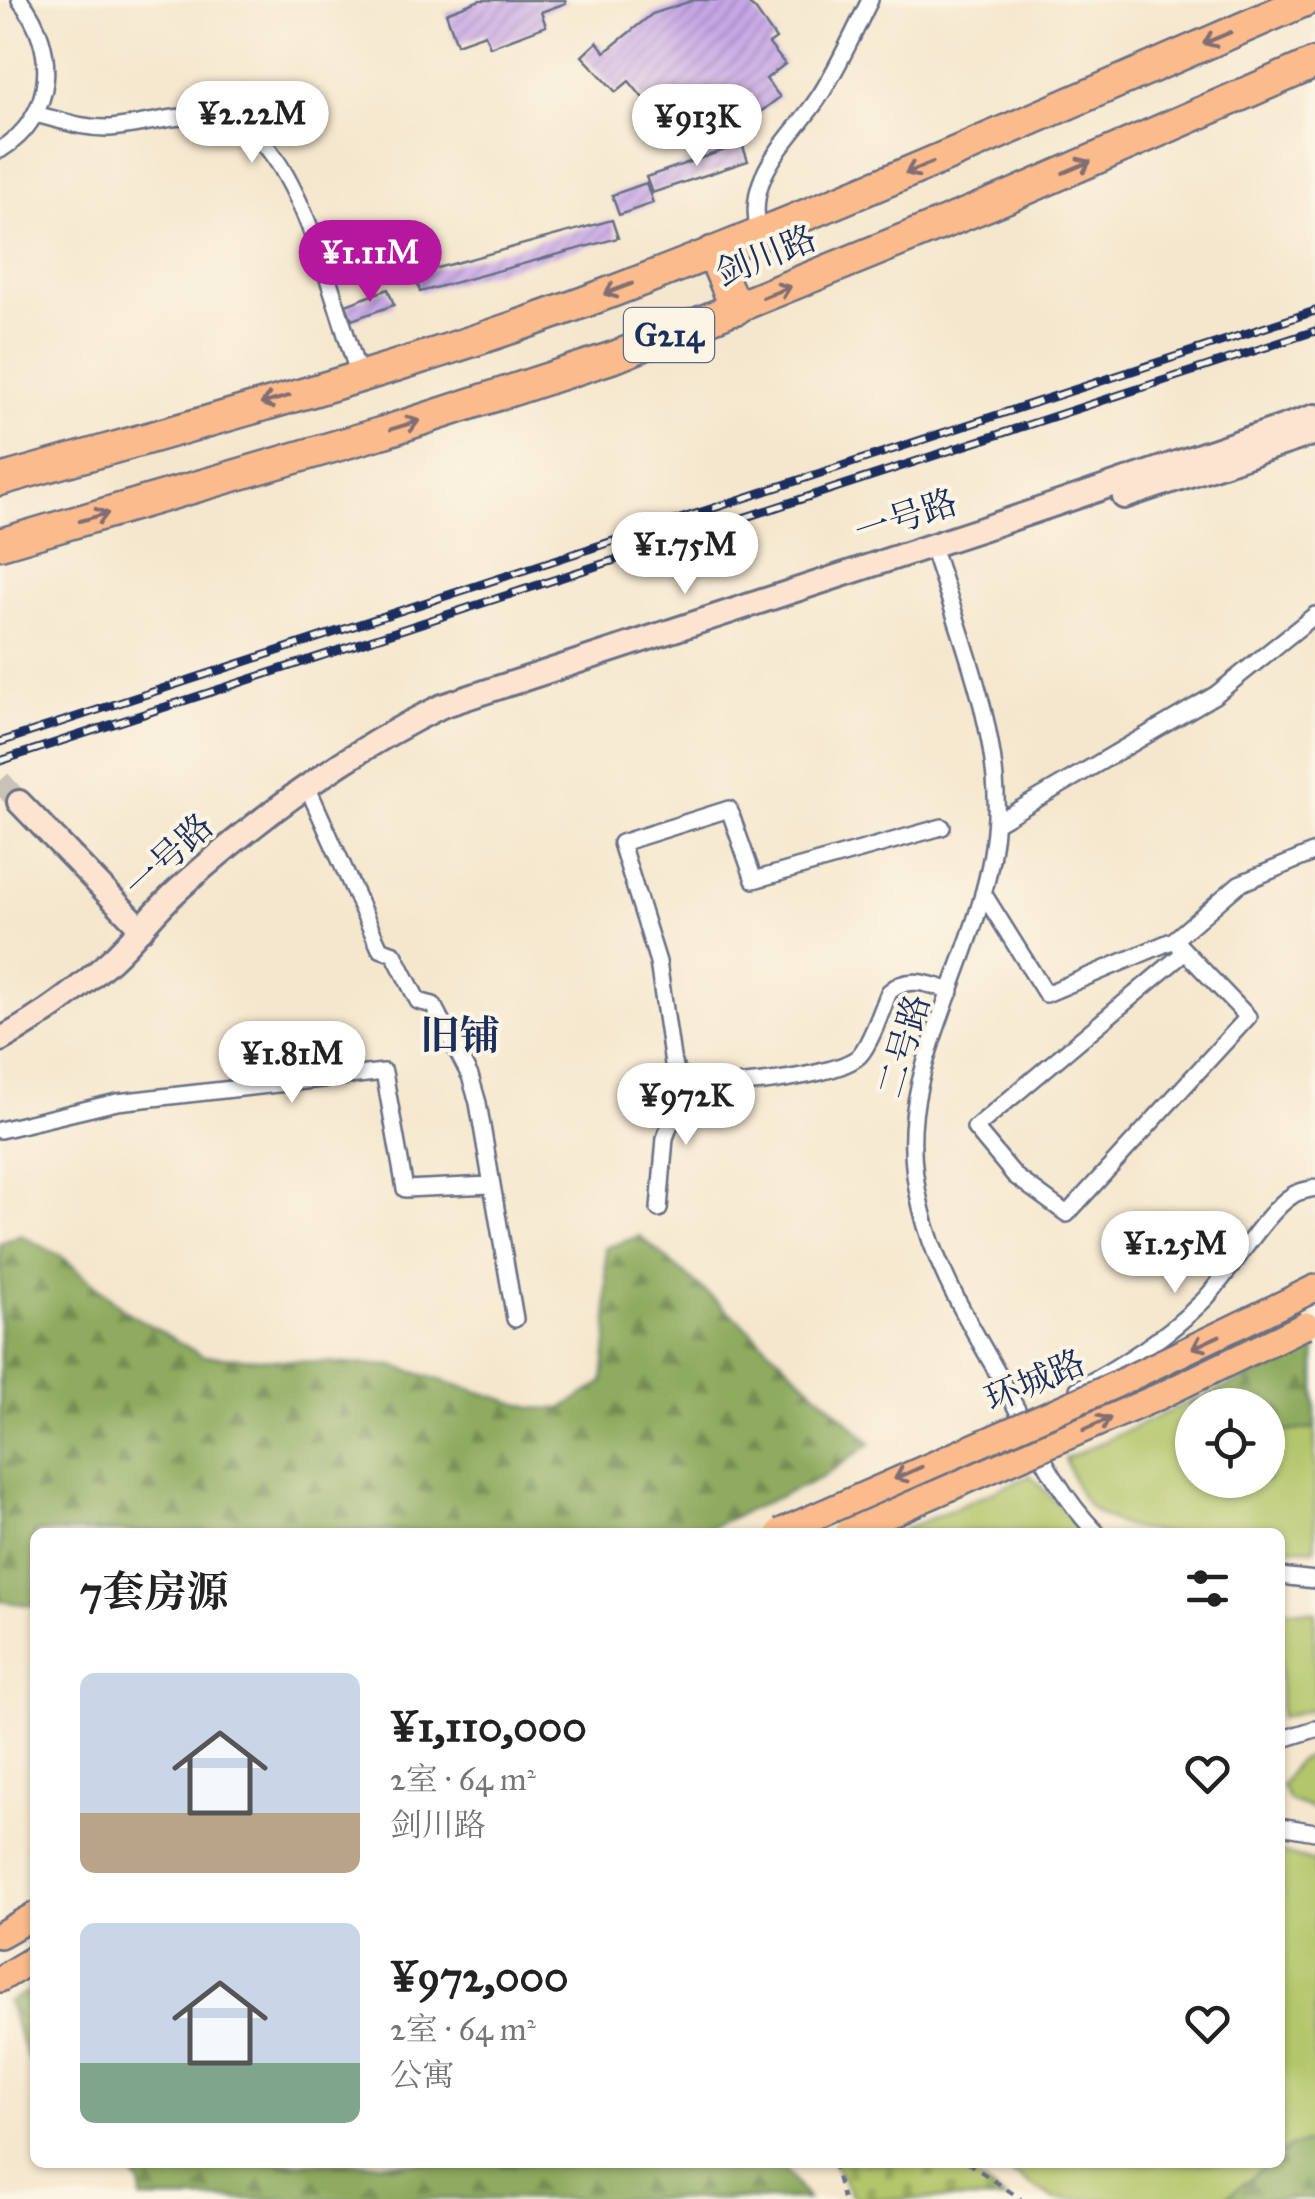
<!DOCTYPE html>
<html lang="zh">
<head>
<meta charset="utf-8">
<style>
  :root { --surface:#fff; --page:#f2f2f2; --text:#222; --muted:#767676; --accent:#b5179e }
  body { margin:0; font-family:"IM FELL Great Primer","Noto Serif SC",serif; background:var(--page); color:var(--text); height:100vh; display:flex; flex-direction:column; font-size:38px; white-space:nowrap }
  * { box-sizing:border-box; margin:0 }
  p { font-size:32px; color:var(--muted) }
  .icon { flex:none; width:55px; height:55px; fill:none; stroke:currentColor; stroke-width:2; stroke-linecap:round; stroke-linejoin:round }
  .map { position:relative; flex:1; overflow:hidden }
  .details { position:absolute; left:30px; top:1528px; width:1255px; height:640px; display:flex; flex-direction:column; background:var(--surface); border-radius:15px; box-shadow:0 2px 8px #0004 }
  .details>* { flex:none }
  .buttons { position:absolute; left:1175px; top:1388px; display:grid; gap:20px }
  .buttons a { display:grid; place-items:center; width:110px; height:110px; border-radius:50%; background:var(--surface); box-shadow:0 2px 8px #0004; font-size:50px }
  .price { position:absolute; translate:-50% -85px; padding:0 22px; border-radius:35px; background:#fff; color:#222; font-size:32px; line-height:65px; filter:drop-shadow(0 2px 5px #0008) }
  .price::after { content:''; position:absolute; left:50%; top:60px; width:30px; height:22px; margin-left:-15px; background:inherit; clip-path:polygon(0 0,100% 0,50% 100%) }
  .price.selected { background:var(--accent); color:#fff }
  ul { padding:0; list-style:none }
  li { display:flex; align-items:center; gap:30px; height:250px; padding:0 50px }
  li span { display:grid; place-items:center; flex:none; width:280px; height:200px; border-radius:15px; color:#555 }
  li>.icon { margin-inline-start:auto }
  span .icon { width:120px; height:120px; fill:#fffc; stroke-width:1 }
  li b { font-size:42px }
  h2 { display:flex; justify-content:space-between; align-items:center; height:120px; padding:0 50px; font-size:42px }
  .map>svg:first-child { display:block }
</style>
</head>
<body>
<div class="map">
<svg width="1315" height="2199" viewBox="0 0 1315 2199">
  <defs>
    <pattern id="forest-firs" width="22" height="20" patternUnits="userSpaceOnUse" patternTransform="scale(2.5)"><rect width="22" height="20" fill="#8eab5e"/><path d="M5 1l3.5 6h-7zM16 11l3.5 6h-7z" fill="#738c51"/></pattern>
    <pattern id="cemetery-stones" width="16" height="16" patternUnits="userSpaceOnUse" patternTransform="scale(2.5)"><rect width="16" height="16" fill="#b3c66a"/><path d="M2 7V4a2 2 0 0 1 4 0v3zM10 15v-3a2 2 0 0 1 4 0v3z" fill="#99aa5e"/></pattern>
    <pattern id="building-hatch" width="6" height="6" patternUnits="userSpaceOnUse" patternTransform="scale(2.5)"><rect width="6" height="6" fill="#c7a7e6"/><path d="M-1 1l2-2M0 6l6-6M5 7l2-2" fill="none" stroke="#a188be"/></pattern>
  </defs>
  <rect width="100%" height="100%" fill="#fcf5e5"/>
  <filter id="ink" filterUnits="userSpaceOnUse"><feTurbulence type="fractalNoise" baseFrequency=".01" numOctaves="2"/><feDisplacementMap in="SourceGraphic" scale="20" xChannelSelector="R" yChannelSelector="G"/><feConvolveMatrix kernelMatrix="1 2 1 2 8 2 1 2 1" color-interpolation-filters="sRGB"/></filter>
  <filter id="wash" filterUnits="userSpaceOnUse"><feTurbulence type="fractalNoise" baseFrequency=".0048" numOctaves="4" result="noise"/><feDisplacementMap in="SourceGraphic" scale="40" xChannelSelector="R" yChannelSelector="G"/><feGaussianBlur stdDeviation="2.25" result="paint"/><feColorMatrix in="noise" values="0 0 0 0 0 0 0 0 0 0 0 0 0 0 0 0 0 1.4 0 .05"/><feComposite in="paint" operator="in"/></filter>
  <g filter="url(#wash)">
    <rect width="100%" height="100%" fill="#f5e7cd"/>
    <!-- green -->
    <path fill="#b3c66a" stroke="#677a64" stroke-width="2.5" d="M1190,1402L1192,1407V1480H1268V1434L1315,1428V1549L1280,1547V1532C1227,1532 1122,1547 1085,1501C1076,1490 1071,1472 1065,1459Z
      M1030,1475L1083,1532H899L1030,1476Z
      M1280,1609L1315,1612V1709L1280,1718Z
      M1315,1753V1810L1289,1800L1281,1786L1297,1762Z
      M1280,1852L1315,1862V2141L1290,2147L1280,2155Z
      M995,2163H1270L1224,2199H1054Z"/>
    <!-- forest -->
    <path fill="url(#forest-firs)" stroke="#546d5e" stroke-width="2.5" d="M20,1235L61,1256L127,1312L203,1356L394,1366L532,1408L561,1409L603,1382L608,1333L605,1248L640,1236L741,1322L871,1443L823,1477L700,1532H35V1606L0,1601V1243Z
      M1315,1349V1428L1268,1434V1405L1192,1407L1190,1402Z
      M35,1988V2066L28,2059L7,2002Z
      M1315,2141V2199H1224L1270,2163L1280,2162V2155L1290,2147Z
      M125,2163H780L807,2199H141L140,2184Z"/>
    <!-- cemetery -->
    <path fill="url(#cemetery-stones)" stroke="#677a64" stroke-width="2.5" d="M833,2163H957L1005,2199H855Z"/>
    <g id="blocks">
      <!-- building -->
      <path fill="url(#building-hatch)" d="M480,0H565L566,3L541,12L546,26L490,47L485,34L457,44L446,13Z
        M694,0H744L755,9L776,39L769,44L785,64L766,79L780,97L713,148L688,115L669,130L629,81L616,92L582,56L597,42L605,52L652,14Z
        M742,144L748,161L652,193L646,177Z
        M646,183L653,203L619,215L612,195Z
        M612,220L618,238L420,292L415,274Z
        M388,289L394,305L352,320L346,305Z"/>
    </g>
  </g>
  <g filter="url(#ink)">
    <use href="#blocks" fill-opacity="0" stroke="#676f85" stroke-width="2.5"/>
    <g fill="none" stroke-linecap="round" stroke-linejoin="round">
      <!-- secondary-tunnel -->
      <path stroke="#c9c2b7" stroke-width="22" stroke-dasharray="22 11" stroke-linecap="butt" d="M0,781L19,802"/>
      <defs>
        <path id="street" d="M35,114C60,120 84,129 110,128C140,126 170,115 201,116C224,117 247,126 263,143C307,190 337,311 359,375
          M0,150C56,116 58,48 20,0
          M759,233C744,174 790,141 819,97C839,66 854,32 870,0
          M932,546C958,628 1000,731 996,817C992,911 940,996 919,1087C910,1126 911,1167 921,1207C935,1270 973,1328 1004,1385C1031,1435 1056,1492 1096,1532
          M307,786L380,949L394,954L418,1001L433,1005L470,1076L478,1103L515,1319
          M996,823L1215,695L1315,615
          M942,827L754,880L729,809L621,843L658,962L673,1064L685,1084C714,1091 838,1077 859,1056C871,1043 882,1009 889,992C907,975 929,984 951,991
          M983,893L1046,994L1174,940L1248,1017L1067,1214L1015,1176L975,1128L1185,952
          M1174,940L1239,884L1315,852
          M0,1130L117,1102L384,1072L405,1189L490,1185
          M659,1209L665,1138L685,1084
          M1078,1389C1124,1364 1167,1337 1204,1300C1229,1274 1267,1210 1293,1195C1299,1191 1308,1190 1315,1188
          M1280,1576L1315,1580
          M1280,1740L1315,1729
          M1280,1826L1315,1832"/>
        <path id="secondary" d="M1124,497L1315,433
          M19,802L142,929
          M0,1040C40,1018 77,991 111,960C135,938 155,910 180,888C259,817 346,753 442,706L982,529L1315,416"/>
        <path id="primary" d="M1293,1299L1315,1288
          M0,1935L35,1915
          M0,1979L35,1958"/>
        <path id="highway" d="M712,252L736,309
          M0,480C196,424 396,372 587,301C831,210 1068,103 1307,0
          M0,544L384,432L617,356L1010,196L1315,63"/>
      </defs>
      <!-- street casing -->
      <use href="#street" stroke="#676f85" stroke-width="20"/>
      <!-- secondary casing -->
      <use href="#secondary" stroke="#676f85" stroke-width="28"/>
      <!-- primary casing -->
      <use href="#primary" stroke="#676f85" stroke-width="30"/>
      <!-- highway casing -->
      <use href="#highway" stroke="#676f85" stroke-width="35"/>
      <!-- path -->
      <path stroke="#676f85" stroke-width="4" stroke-dasharray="8 8" stroke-linecap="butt" d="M833,2162L843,2199
        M967,2162L1021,2199"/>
      <!-- street -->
      <use href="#street" stroke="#fff" stroke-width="15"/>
      <!-- secondary -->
      <use href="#secondary" stroke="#fde4d1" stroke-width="22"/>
      <!-- primary -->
      <use href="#primary" stroke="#fbbb8c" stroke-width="25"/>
      <!-- highway -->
      <use href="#highway" stroke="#fbbb8c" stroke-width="30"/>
      <defs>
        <path id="rail" d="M0,742L1315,311
          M0,761L1315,331"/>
      </defs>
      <!-- rail casing -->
      <use href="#rail" stroke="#1b2f5e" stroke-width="9"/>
      <!-- rail -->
      <use href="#rail" stroke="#fcf5e5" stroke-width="5" stroke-dasharray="15" stroke-linecap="butt"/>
      <defs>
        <path id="primary-bridge" d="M780,1532L1117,1384L1293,1299
          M848,1532L1160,1396L1306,1325"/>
      </defs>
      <!-- primary-bridge casing -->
      <use href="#primary-bridge" stroke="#676f85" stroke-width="30" stroke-linecap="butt"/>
      <!-- primary-bridge -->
      <use href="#primary-bridge" stroke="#fbbb8c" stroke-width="25"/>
    </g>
    <!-- one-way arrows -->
    <defs><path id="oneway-shaft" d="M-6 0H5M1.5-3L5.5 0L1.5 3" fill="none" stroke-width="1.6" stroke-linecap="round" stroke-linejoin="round" transform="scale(2.5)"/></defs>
    <g stroke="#806e73">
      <use href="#oneway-shaft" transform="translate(1217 38) rotate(157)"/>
      <use href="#oneway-shaft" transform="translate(1077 167) rotate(-23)"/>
      <use href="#oneway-shaft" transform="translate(919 168) rotate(157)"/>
      <use href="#oneway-shaft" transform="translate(618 289) rotate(159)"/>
      <use href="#oneway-shaft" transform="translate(777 292) rotate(-22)"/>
      <use href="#oneway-shaft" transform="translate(275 400) rotate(164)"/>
      <use href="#oneway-shaft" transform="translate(405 425) rotate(-17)"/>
      <use href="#oneway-shaft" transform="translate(94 517) rotate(-16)"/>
      <use href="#oneway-shaft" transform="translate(1206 1342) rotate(155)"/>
      <use href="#oneway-shaft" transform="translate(1097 1424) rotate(-24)"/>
      <use href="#oneway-shaft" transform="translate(908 1473) rotate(156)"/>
    </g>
  </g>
  <g text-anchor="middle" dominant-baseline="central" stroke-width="8" stroke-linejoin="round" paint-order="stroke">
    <!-- shield labels -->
    <rect fill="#fcf5e5" stroke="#5e6a86" stroke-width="2.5" x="624" y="308" width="90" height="54" rx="8"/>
    <g font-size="32" font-weight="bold" fill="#1b2f5e">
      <text x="669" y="335">G214</text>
    </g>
    <!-- street labels -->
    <g font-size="35" fill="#1b2f5e" stroke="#fcf5e5">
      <text transform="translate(766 256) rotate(-22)">剑川路</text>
      <text transform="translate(906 517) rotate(-18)">一号路</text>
      <text transform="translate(169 856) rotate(-43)">一号路</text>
      <text transform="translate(904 1046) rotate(-74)">二号路</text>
      <text transform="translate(1035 1381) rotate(-23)">环城路</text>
    </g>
    <!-- quarter labels -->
    <g font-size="40" font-weight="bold" fill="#1b2f5e" stroke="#fcf5e5">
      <text x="460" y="1035">旧铺</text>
    </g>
  </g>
</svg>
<div class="buttons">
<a><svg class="icon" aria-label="locate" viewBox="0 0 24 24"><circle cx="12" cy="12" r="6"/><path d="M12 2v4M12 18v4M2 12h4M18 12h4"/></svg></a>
</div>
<b class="price" style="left:252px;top:166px">¥2.22M</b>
<b class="price" style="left:697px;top:169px">¥913K</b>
<b class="price selected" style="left:370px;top:305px">¥1.11M</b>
<b class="price" style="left:685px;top:597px">¥1.75M</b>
<b class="price" style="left:292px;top:1106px">¥1.81M</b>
<b class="price" style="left:686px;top:1148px">¥972K</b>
<b class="price" style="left:1175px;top:1296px">¥1.25M</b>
<section class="details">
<h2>7套房源<svg class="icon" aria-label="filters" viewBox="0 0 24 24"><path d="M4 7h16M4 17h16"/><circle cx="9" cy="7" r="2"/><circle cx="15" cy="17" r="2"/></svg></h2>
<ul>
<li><span style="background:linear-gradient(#c9d6e8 70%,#b9a48a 0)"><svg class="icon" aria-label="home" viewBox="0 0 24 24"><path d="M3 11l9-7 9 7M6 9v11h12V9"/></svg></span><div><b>¥1,110,000</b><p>2室 · 64 m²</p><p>剑川路</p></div><svg class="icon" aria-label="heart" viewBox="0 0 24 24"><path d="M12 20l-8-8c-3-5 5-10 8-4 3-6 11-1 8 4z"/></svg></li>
<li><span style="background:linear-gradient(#c9d6e8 70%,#7fa58c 0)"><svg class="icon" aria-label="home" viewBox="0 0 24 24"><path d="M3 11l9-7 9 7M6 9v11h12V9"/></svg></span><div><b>¥972,000</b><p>2室 · 64 m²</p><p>公寓</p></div><svg class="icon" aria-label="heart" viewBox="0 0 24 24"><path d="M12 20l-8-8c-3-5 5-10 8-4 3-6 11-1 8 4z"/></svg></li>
</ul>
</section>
</div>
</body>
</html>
